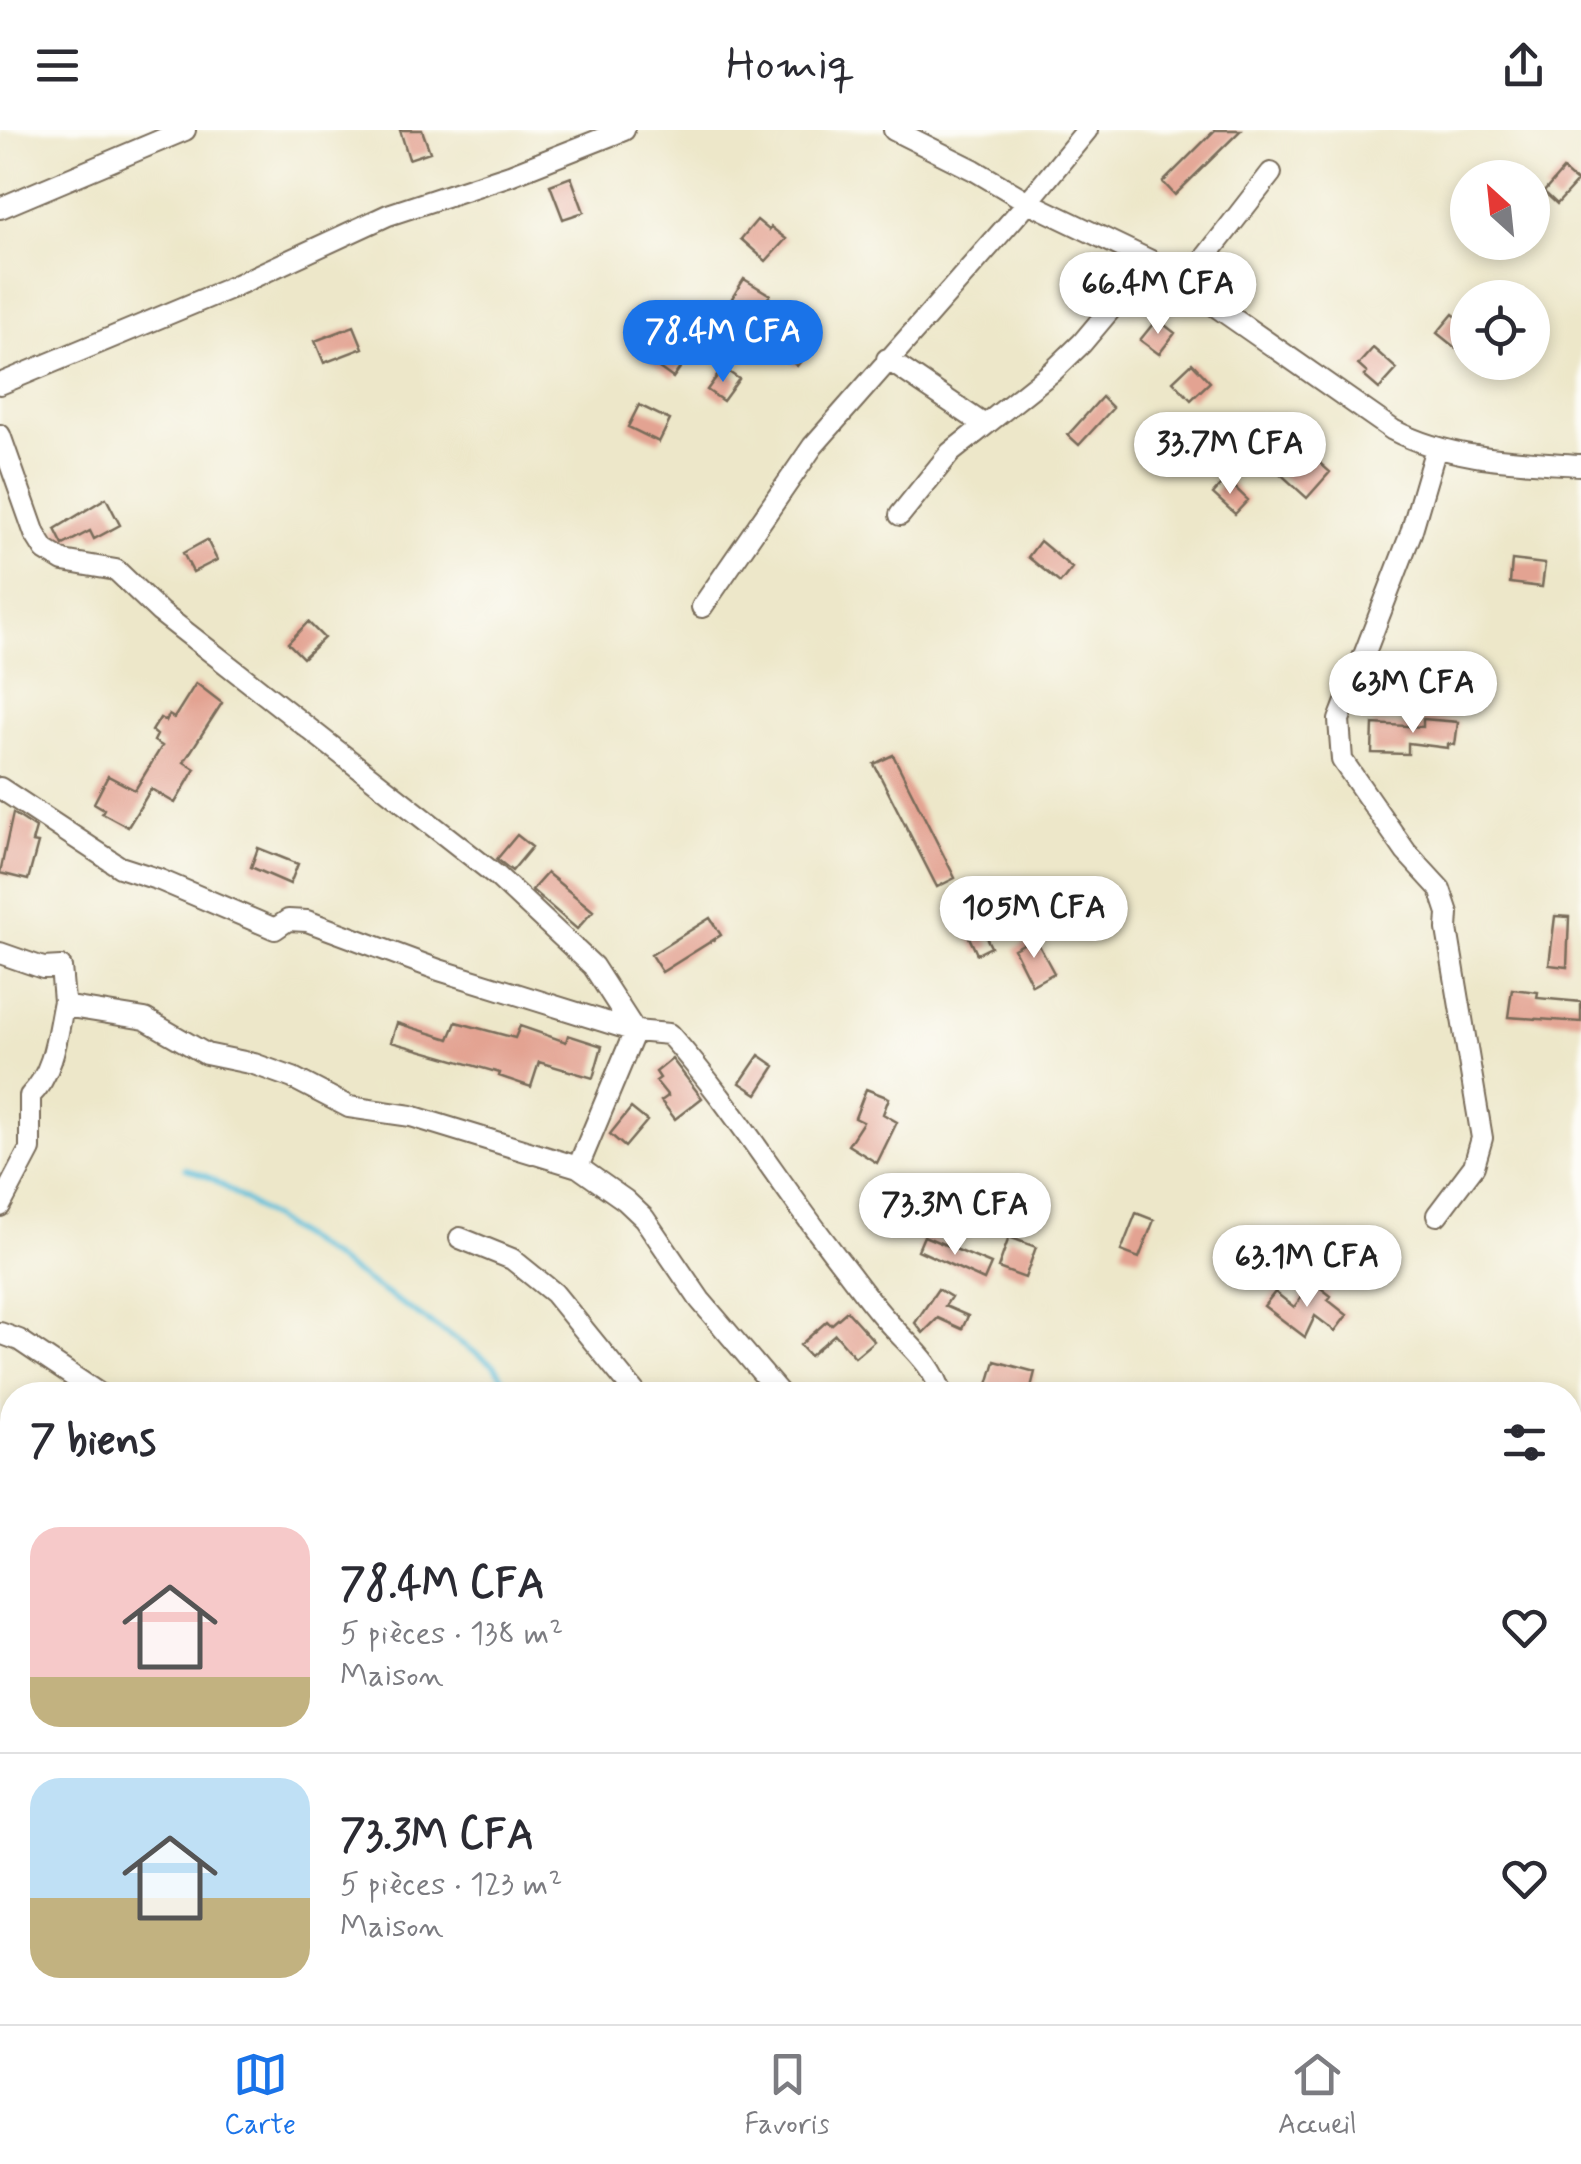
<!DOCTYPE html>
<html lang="fr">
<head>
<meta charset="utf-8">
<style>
  :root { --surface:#fff; --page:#f2f2f3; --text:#2b2b33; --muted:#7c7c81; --line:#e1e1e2; --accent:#1a73e8 }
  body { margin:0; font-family:Mynerve,sans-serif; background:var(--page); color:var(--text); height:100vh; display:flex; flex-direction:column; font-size:38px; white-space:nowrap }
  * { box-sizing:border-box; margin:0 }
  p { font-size:32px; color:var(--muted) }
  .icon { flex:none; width:55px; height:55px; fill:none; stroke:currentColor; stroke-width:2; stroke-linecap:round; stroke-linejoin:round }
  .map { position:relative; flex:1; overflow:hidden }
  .panel { position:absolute; left:0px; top:1252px; width:1582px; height:642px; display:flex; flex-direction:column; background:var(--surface); border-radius:40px 40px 0 0; box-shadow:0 5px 15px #0003 }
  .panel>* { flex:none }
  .needle { width:65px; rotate:333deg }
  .fabs { position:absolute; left:1450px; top:30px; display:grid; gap:20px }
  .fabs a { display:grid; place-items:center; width:100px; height:100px; border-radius:50%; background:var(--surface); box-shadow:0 5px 15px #0003; font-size:50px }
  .price { position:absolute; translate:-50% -85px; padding:0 22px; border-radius:35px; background:#fff; color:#222; font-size:32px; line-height:65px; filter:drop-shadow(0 2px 5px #0008) }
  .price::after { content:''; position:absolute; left:50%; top:60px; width:30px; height:22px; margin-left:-15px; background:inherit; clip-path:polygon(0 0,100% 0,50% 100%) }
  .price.active { background:var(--accent); color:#fff }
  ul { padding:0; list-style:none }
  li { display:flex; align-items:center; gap:30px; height:250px; padding:0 30px }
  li+li { border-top:2px solid var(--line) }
  li span { display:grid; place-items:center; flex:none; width:280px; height:200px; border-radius:30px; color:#555 }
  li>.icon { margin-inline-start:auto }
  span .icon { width:120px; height:120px; fill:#fffc; stroke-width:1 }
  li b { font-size:42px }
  h2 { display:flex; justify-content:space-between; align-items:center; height:120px; padding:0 30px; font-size:42px }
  header { display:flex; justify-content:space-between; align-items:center; height:130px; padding:0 30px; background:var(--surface); font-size:45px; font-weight:600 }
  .menu { display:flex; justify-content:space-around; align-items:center; height:140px; border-top:2px solid var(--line); background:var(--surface); font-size:28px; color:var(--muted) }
  .menu a { display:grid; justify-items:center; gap:5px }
  .menu .active { color:var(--accent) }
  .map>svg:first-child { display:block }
</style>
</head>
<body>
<header><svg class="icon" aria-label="menu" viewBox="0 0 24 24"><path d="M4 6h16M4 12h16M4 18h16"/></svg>Homiq<svg class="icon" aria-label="share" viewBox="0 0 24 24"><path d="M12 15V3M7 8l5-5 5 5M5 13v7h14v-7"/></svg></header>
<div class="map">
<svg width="1581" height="1894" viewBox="0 0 1581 1894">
  <rect width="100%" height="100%" fill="#fdfcf7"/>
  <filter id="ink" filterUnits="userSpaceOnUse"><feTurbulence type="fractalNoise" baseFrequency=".01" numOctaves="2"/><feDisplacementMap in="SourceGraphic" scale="20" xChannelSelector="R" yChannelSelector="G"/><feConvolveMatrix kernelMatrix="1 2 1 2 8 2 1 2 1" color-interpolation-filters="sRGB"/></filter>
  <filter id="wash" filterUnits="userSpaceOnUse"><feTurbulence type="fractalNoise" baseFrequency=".0048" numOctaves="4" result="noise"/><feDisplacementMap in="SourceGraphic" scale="40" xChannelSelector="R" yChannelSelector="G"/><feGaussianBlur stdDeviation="2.25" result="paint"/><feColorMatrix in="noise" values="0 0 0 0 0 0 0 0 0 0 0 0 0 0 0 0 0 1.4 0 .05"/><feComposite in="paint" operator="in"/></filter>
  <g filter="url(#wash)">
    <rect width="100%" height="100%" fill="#ede7c9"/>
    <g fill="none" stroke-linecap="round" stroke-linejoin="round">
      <!-- stream -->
      <path stroke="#5dbfdb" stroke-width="5" d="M185,1038L213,1049L494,1235L514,1265
        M0,1440L12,1438
        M416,1882L464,1894
        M1382,1882L1397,1894"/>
    </g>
    <g id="blocks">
      <!-- building -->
      <path fill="#e3a392" d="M400,0H422L430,22L409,29Z
        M1215,0H1241L1175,65L1163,52Z
        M1563,40L1577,52L1557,74L1544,62Z
        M571,47L584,82L563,89L550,55Z
        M757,90L769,100L771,97L786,109L766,131L741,109Z
        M744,149L770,165L757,184L732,168Z
        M1453,184L1468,196V228L1437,203Z
        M1157,189L1175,203L1159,224L1140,210Z
        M805,191L822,205L797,236L779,221Z
        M354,196L363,218L324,233L315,211Z
        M659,206L689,225L673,248L645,228Z
        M1373,218L1397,239L1379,259L1364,246L1367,243L1358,235Z
        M1192,233L1210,252L1191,270L1173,251Z
        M723,238L739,249L723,271L707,260Z
        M1102,267L1113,278L1079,315L1068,305Z
        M639,275L670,290L659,312L628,297Z
        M1298,314L1330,342L1307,368L1275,339Z
        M1226,349L1248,370L1235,384L1213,364Z
        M106,368L120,395L94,409L90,401L63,415L55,399Z
        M207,410L217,430L193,442L183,423Z
        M1040,411L1072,438L1060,453L1028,427Z
        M1512,430L1545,434L1542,457L1510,453Z
        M308,492L324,508L303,528L288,513Z
        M196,553L222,573L184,632L195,639L175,673L151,659L128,697L102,683L104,679L94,673L108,646L135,660L162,616L154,611L157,605L152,601L160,588L166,591L169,585L174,588Z
        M1423,589L1458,592L1455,615L1448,614V618L1408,613V624L1372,623L1373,594L1423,597Z
        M893,625L955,748L937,757L874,634Z
        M13,683L36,698L32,712L38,713L28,750L0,743Z
        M517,705L532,717L512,741L497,729Z
        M258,718L298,734L290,754L251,737Z
        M547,743L593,781L577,799L532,760Z
        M973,782L991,817L977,824L960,788Z
        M1555,786L1569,787L1567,837L1549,835Z
        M710,788L721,805L662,842L651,825Z
        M1035,808L1054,843L1032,855L1014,819Z
        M1512,859L1538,862L1537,868L1581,872V892L1508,887Z
        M456,892L515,908L520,896L566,912L568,905L602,916L593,948L539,932L531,957L499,946L500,943L391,912L397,893L449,909Z
        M759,925L775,936L757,964L740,953Z
        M672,929L702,968L675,989L661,971L668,966L656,951L660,948L656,942Z
        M866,959L889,968L883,984L897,992L877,1033L848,1015L863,992L855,988Z
        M631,978L647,991L625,1017L610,1004Z
        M1136,1083L1154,1090L1139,1128L1121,1121Z
        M1297,1100L1332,1126L1321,1143L1284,1121Z
        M1243,1102L1264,1118L1249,1138L1228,1121Z
        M924,1106L991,1134L984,1150L918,1120Z
        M1009,1107L1036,1117L1025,1148L998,1138Z
        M1313,1152L1331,1166L1328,1170L1347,1185L1335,1201L1315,1186L1305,1207L1264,1176L1275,1162L1294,1177Z
        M938,1159L951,1167L945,1176L968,1186L962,1199L938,1188L923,1203L915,1193Z
        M847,1181L874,1211L855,1227L835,1204L810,1226L800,1215L827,1191L831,1195Z
        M995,1231L1035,1242L1029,1265H989L990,1259L987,1258Z"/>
    </g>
  </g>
  <g filter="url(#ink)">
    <use href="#blocks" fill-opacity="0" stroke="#796c5a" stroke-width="2.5"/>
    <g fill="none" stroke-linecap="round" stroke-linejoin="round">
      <defs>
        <path id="minor" d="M894,0L974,40L1028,72L1151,131L1393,300C1450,330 1517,331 1581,335
          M0,78L185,0
          M1184,155L1271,43
          M887,229L983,294
          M0,254L228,159L388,85L510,45L624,0
          M0,305L35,404L45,420L63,431L116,440L160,482L497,746L593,836L635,901
          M1436,318L1411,403L1339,590L1342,630L1406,722L1440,759L1448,783L1447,799L1482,1008L1474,1036L1437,1085
          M900,385L950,323L1053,241L1082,213L1151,131
          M702,477L813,316L1028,72L1087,0
          M0,658L120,737L160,750L275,799L288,790L307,791L439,840L635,901L669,904C734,977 784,1061 845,1138C859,1156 872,1175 888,1192C909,1216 933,1233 942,1265
          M0,823L43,838L61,837L64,871L70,877L145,889L206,924L254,934L293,948L349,977L411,986L578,1037
          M635,901L578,1037L625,1070L644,1088L700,1170L781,1265
          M0,1076L30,1019V966C55,941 57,904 64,871
          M460,1108L512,1129L554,1163L637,1265
          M0,1203L19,1210L101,1265
          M1570,1338L1581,1332
          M0,1525L12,1535
          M1570,1629L1581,1622
          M1570,1738L1581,1751
          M125,1882L130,1894
          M268,1882L273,1894
          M1153,1882L1166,1894
          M978,1894L986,1882"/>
      </defs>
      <!-- minor casing -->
      <use href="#minor" stroke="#796c5a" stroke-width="24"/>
      <!-- minor -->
      <use href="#minor" stroke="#fff" stroke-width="20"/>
    </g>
  </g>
</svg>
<div class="fabs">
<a><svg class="needle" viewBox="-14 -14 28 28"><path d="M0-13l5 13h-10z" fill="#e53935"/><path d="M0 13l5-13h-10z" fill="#7c7c81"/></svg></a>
<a><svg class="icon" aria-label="locate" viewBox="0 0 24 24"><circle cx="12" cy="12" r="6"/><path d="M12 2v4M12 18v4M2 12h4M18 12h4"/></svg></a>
</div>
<b class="price" style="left:1158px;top:207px">66.4M CFA</b>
<b class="price active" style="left:723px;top:255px">78.4M CFA</b>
<b class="price" style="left:1230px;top:367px">33.7M CFA</b>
<b class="price" style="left:1413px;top:606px">63M CFA</b>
<b class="price" style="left:1034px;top:831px">105M CFA</b>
<b class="price" style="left:955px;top:1128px">73.3M CFA</b>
<b class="price" style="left:1307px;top:1180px">63.1M CFA</b>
<section class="panel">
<h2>7 biens<svg class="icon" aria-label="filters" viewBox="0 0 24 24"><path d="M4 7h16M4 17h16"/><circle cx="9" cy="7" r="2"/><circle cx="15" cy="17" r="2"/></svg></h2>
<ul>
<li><span style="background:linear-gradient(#f6c9c9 75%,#c2b280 0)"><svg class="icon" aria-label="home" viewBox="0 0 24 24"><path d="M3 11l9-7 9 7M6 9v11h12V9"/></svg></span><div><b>78.4M CFA</b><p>5 pièces · 138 m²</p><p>Maison</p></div><svg class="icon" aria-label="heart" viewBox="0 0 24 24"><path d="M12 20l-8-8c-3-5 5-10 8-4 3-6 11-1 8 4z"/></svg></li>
<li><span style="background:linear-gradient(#bfe0f5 60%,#c2b280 0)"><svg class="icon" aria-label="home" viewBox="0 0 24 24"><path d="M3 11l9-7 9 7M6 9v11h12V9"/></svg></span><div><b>73.3M CFA</b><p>5 pièces · 123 m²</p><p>Maison</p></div><svg class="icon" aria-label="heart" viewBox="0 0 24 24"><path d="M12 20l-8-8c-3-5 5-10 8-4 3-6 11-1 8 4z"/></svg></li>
</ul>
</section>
</div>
<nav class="menu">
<a class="active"><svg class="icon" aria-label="map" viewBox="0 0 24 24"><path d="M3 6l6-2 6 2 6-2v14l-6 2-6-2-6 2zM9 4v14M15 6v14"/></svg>Carte</a>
<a><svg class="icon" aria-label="saved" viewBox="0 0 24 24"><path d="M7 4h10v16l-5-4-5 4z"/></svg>Favoris</a>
<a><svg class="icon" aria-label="home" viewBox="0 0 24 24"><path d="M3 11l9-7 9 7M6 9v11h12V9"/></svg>Accueil</a>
</nav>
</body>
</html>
